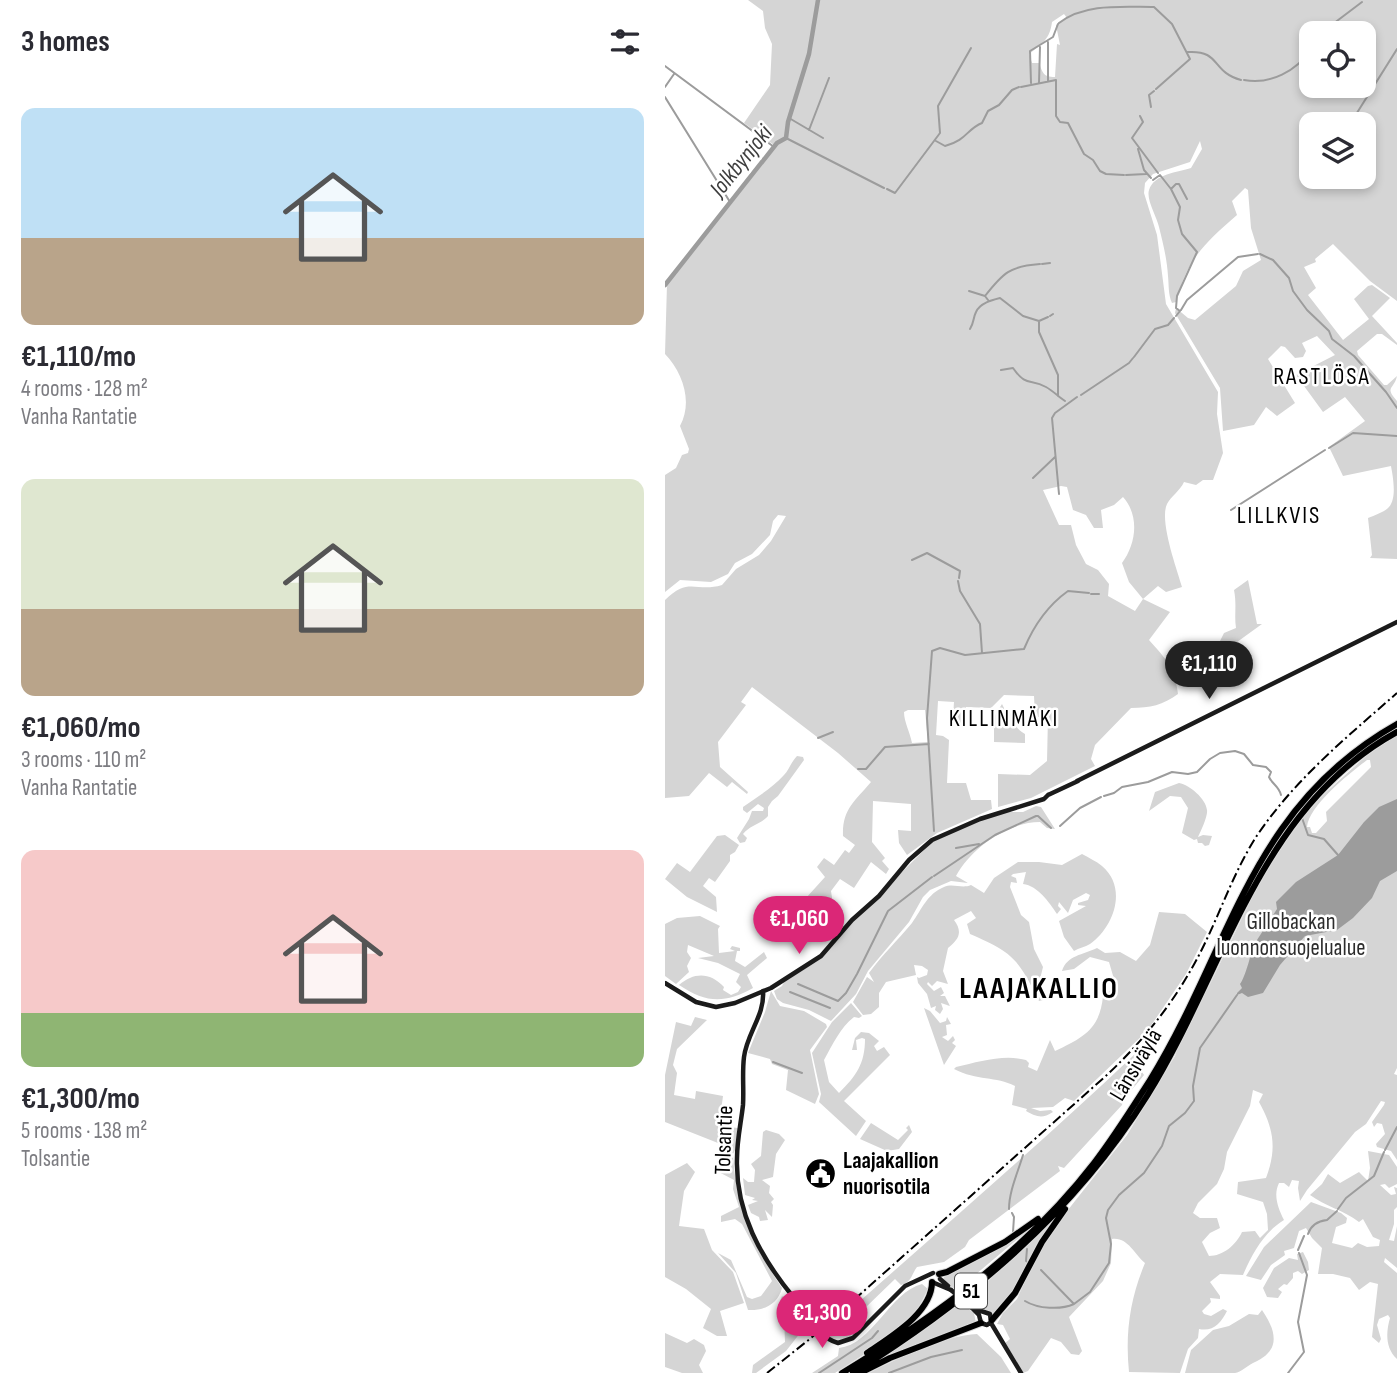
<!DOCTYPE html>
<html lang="en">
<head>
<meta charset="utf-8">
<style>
  :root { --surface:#fff; --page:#f2f2f3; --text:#2b2b33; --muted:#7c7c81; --accent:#db2777 }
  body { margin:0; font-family:"Sofia Sans Condensed",sans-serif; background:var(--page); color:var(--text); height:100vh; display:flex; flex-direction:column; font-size:26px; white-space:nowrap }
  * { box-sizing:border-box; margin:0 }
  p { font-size:23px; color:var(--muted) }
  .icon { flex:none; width:38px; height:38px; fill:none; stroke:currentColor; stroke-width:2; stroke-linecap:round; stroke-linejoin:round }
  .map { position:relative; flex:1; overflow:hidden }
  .details { display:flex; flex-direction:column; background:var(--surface); width:665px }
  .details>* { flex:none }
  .fabs { position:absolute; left:634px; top:21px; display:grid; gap:14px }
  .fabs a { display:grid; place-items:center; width:77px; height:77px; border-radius:14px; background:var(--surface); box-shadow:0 4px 10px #0003; font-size:35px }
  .price { position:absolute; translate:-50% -60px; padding:0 16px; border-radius:24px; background:var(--accent); color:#fff; font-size:23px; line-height:46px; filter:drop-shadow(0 2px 4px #0008) }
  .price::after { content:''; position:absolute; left:50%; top:42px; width:21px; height:16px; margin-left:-10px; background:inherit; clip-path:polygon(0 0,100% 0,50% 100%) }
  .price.active { background:#222; color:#fff }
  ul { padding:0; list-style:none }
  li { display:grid; align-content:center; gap:14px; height:371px; padding:0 21px }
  li span { display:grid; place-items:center; height:217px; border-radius:14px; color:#555 }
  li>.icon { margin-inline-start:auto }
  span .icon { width:126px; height:126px; fill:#fffc; stroke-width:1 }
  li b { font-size:30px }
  h2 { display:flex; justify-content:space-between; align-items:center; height:84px; padding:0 21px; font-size:30px }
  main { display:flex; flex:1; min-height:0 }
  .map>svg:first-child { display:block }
</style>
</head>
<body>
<main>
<section class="details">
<h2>3 homes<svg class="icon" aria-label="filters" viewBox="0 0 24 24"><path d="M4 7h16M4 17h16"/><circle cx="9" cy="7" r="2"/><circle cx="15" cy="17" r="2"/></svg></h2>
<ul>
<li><span style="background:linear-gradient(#bfe0f5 60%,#b9a48a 0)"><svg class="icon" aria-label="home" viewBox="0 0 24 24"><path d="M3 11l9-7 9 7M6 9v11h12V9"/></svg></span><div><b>€1,110/mo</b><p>4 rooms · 128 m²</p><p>Vanha Rantatie</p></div></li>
<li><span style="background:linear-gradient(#dfe7d0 60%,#b9a48a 0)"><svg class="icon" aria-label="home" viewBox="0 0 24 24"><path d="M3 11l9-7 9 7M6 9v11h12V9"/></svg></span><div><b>€1,060/mo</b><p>3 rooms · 110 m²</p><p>Vanha Rantatie</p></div></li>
<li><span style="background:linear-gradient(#f6c9c9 75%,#8fb573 0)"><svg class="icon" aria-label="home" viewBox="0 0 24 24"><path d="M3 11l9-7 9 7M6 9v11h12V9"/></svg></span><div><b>€1,300/mo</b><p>5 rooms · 138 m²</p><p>Tolsantie</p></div></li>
</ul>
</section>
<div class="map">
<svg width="732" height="1373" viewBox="0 0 732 1373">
  <rect width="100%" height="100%" fill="#fff"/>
  <!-- green -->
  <path fill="#d5d5d5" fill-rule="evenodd" d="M83,0H732V301L705,281L668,244L650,259L651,262L639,267L651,288L643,295L678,340L704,319L689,299L703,286L707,285L725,298L707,316L732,343V345L717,334H712L692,351L693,355L719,385H722L732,376C729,390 719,386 732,401V559L705,558L707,555L703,518C710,515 720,512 724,507C732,498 728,477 726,466L678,476L664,447L700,421L680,397L658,412L631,375L670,355L652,336L637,343L641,351L638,357L630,358L620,347L616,346L603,359L630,403L612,416L601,407L589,425L558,431L555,388L510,313L511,308L523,318L530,320L571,286L578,271L596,260L586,228L583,190L580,188L567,201L572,215C540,243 522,259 511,302L507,303C503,294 504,285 503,276C502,259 498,243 494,227C492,217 481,200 484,190C489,174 513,172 526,168L537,149L535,141L525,162L488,174L480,183L479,193L492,235L501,304L553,392L552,414L558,453L548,480H538L531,485L519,482C515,491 506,496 502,504C494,521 512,569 517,587L501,592L493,586L478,599L505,612L484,640C501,659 510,668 513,694C498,705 485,708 466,708L430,745L426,759L430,766L366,798L333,807V774L365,775L382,761L383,717H370L369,696L339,695L326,708L301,707L300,727H292L288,717L289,702L273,701L271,735L278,736L284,740L282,783H301L306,800H326L327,809L272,833L242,855L234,843L233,830L246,831V804L208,801L207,842L220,858L217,861L224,869L221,874L206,862L189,888L175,879L166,891L168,904L164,907L159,906L154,918L144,928L132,922L111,929L104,920V913H111V904L119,909L127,898H141L160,877L152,867L159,858L169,865L180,850L184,853L190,845L178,836C177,809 190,801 206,782L173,753L87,687L76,702L81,705L53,742L55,767L83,792L82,794L67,782L62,787L44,773L24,796L0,798V600C24,576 31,593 57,585L71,569L94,555L106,541L121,516L113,515L108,521L105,535L87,554L70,563L63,574L46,582L15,580L0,592V475L11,468L17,455L23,453L24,449L15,426C28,402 18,373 0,354L2,284L109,145L79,123L105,85L107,44L100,28L98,11ZM399,14L402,18L391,25L395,45L392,44L390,77C378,77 378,73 374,63H367L364,54C377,44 385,39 387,22ZM646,33H698V86H646ZM646,124H698V177H646ZM396,486L402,487L408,510L421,515L429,528H438L436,510L449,505L458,497C475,516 471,544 457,563L464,582L478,599L470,611L443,596L444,584L433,570L421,564L411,545L406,525H394L378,490ZM243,710H260L263,742L247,743C245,732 239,722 239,712Z
    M583,580L592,624H597L561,650L554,643L559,633L571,628C569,615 572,605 569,590Z
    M337,704L340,710L350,716C349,726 352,729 360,734V743L329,742V717Z
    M732,735V1068L729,1074L732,1075V1160L726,1151L712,1147L711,1144L720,1134L717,1124L712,1123L709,1127L707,1122L719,1105L720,1102L716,1101L701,1124L690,1132L642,1190L635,1201L633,1188L634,1181L627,1180L624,1187L619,1183H614C608,1195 613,1208 619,1220C599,1232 587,1254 578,1275L555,1274L545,1282L555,1296V1299L545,1298L546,1302L537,1311L539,1314L546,1316L558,1309L562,1311C556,1323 548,1332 534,1329L533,1338L523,1349L515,1373L464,1372C460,1333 465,1299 480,1263C469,1254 463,1237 447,1239L446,1263L438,1281L404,1317L417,1351L414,1355L406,1354L396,1342L386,1338L363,1371L358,1373L340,1343L345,1339L338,1325L332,1324L338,1313L352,1299L372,1254L384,1234L462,1135L499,1074L510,1056L520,1026L544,986L594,883L612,852L634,821L658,795L701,756ZM702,760H705L706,767L661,812L662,821L651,833H647L645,827H642C644,805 685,773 702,760ZM588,1090L598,1094L594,1102C609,1129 612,1149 601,1178L573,1182L572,1194L598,1202L602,1214L603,1230L595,1238L590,1231L577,1232C571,1245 558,1256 544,1256L537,1242L545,1233L555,1228L552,1218H535L528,1213L533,1203L552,1184L559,1169L562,1152L585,1106Z
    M132,756L138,757L139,760L113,796L107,801L103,807V816C96,824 85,825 78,834L82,838L80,842L75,843L72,838L84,819L87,811H98L99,808L93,804L82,813L78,810V807C92,797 106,789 119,775C124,770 126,762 132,756Z
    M514,783C525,785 541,799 542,810C543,816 536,831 533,837L538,835L547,836L544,845L540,846L537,843H533L532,839L529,840L517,833L523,808L516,797L505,796L484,811L490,792Z
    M371,806L376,807L390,829L382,828L375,822C343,822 306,848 291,876L303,883L286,881L265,890L258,897L244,922L203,971L191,994L166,1021L144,1010L118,1003L112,999L109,991L117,986L119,982L154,960L191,918L269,840L314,821L342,812H358Z
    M60,835L74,845L70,852L65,855V861L50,882L44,878L38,886L51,897L52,912L22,897L0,879L12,863L25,872L52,836Z
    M417,854C424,858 431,861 437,866C463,888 449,927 425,944C420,947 414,948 409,951L399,937L394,921L421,906L413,905V903L423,900L425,895L421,893L408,900L403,913L394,902L393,906L396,909L392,914C384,902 373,886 358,884L361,872L348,874L346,876L351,878L352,883L346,882L345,887L356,915L364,922L369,949L378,967L372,991L378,1000L374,1001C353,959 349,953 305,934L302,924L311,918L306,911L289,920C298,932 294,939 283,948L278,971L283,984L272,981L267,986L263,982L262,984L269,991L276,987L279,993L275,996H280L285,1006L276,1003L278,1009L275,1014L270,1010L271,1006L266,1008L262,994L253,983L252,977L254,978L262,975L263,970L257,966L249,965L251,975L221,982L214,993V1007L206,1014L198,1015L188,1002L202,977L209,982L204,973C217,955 233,940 247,923C257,909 262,894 279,887C288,883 297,889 306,885L319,893L329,878L353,862H374L397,865Z
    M494,912L520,914L542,932L521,974L483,1030L409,1101L400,1098L388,1107L366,1108L375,1111L386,1110L388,1112C377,1119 372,1117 361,1111L362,1109L347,1105L350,1086C331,1076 312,1081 289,1069L291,1067C314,1062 338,1054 361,1060L364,1063L363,1067L372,1071L385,1040L390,1051C418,1038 435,1029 438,996L451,986L444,962L425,957L409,969L397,971C402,955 418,955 432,948L440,953L455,952L471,961L485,945Z
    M35,916L55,926L53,929L54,953L70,951L65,949L67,946L75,948V951H72L70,961L80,967L99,952L102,958L82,975L88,988C59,1004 41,1003 14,985C29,972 45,972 59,987L58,990L66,995L73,992L76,987L71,982L75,974L53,963L33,958L49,956L23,945L22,952L26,958L22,966L24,972L11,984L0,976V924L12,918Z
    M106,991L115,1006L139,1011L161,1024L162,1027L145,1050L154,1094L150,1104L121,1090L123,1070L107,1064L105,1059L83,1053L100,1012Z
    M186,1003L197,1016L194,1018L189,1017C175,1028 168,1044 159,1060L164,1082L174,1093C191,1076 200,1064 200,1039L197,1038L191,1040L192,1050H187L190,1038L196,1032L204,1033L214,1041L209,1046L212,1051L219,1047L225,1055L179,1101L201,1121L191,1136L154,1102L156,1094L147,1053L167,1022Z
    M259,1008L265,1011L275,1023L281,1021L282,1017L286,1024L281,1025L282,1035L277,1037L283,1041L288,1036L290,1040L287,1043L291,1046L279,1065Z
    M30,1017L42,1020L12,1049L8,1065L12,1073L9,1095L30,1099L31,1091L58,1096L54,1126L73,1128L71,1148L68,1154C71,1208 87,1243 117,1288C113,1304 99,1311 83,1310L71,1273L53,1253L66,1260L82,1297L87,1299L96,1296L107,1281L77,1224L70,1219L56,1222V1216L74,1207L68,1189L69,1180L50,1170L58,1145L0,1122V1075L11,1022L26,1026Z
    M470,1054L478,1063L475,1069L479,1075C473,1083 459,1097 457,1105L399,1168L393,1166L395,1171L304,1240L300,1247L279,1262L252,1267C246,1275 247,1282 236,1285L230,1279L200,1308L202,1314L197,1321L193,1315L196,1312L194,1308L178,1316C276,1229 375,1144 470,1054Z
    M206,1123L233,1140L243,1130L241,1128L244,1125L247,1132L234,1149L222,1151L195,1139Z
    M101,1130L114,1134L120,1140L111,1154L108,1177L97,1180L105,1186L104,1193L109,1199L106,1202L108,1205L107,1217L100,1210L103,1220L95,1221L94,1217L86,1213L83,1205L93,1201L87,1200L90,1198L80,1195L78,1178L83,1182H89L90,1170L86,1164L96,1156L98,1132Z
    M703,1151L724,1155L732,1167V1184L724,1188L720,1184L715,1185L726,1195L731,1194L729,1187L732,1188V1207L729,1210V1224L724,1240L729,1241L732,1226V1268L720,1258L719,1262L732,1273V1359C720,1348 721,1332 725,1318L723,1315L714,1319L712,1325L716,1339L714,1343L707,1337L713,1284L705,1282L694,1290L685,1278L668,1274H653L657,1248L647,1238L641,1228L634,1231L629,1248L619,1251L620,1255L606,1265L596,1280L581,1276L599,1247L646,1202L676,1213L682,1218L681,1223L671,1227L667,1243L687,1248L693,1243L702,1247L714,1246L715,1240L708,1237L698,1219L694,1222C678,1210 660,1206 645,1195L657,1184L663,1174L675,1183L694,1172L703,1181L705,1168Z
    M22,1163L30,1172L19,1191L14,1226L39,1229L47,1250L68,1272L79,1303L55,1311L62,1336H52L38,1328L46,1309L21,1289L0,1277V1175Z
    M392,1217L348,1292L329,1315L327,1312L311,1307L302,1300Z
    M367,1227L291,1291L278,1279L279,1277Z
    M638,1252L643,1262L644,1270L637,1274L633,1271L628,1273V1278L622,1285L619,1284L613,1289L617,1292L613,1298L602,1297L598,1288L609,1268L624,1258L633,1260L632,1254Z
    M257,1284L263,1289L251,1313L198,1355L170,1373H147L173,1356L174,1348C207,1345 225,1292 257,1284Z
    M117,1296L137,1314L131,1307L138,1312L143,1323L121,1351L91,1373H87L88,1365L120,1342L119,1316L114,1304Z
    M296,1303L309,1313L311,1323L210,1363Z
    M597,1310C612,1332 616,1351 588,1363C582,1366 576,1372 570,1373C554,1373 536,1373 520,1373L526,1350L548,1330L564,1326L584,1314L593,1315Z
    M0,1333L22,1343L29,1339L39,1345L41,1351L34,1365L38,1373H17L0,1367Z
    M312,1334L336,1357L346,1373H204C231,1359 281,1335 312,1334Z"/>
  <!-- water -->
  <path fill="#9c9c9c" d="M732,799V871L715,881L707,898L688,918L672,930L640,936L615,965L598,993L583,997L577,993L572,995V993L577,988L575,984C580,978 587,952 588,944L593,943L592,940L612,909L611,902L631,882L673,855L699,822L714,807Z"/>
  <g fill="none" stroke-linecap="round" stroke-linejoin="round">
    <!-- stream -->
    <path stroke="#9c9c9c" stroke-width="2" d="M394,23C420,3 457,7 489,7L507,24L525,59L491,89
      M656,33L697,2
      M523,52C556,50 546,72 576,80
      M0,66L109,147
      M579,80C605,85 632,71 646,49
      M383,81V42
      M366,83L365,51L388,37L393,24
      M374,83L375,47
      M0,87L9,74
      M356,87L391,80V116L395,122L403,123L419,154L428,160L435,171L441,174L459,175
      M0,97L65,202
      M486,107L484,95L489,91
      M475,116L478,122L467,138L493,173
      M124,118L158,138
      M685,124L732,49
      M144,130L164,78
      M121,138L219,188
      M271,141L280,146C302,140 302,129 317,123L323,111L334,105L347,90L354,87
      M473,149L479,170L486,178
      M461,175L481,174
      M488,180L495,175L506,189L515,207L513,220L517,234L532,252L512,296L511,308L515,311L511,316
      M507,188L511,184H514L522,199
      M222,189L230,193L275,133L273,106L306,48
      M595,254L608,260L624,278L628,291L642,310L664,331L667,339L689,356L721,392L732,408
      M377,264L385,263
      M304,291L320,296L323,300
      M320,296C338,273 345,266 375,264
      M516,310L522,300L573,257L593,254
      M385,316L388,314
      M374,321V332L393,375V396
      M305,329C309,323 308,318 311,312C315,303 327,300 335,298L358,316L374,321L383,317
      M469,357L490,329L503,325L509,318
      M336,370L348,368C362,388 365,378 381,387C388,391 394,397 400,401
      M416,395L464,363L468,358
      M664,448L688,433L732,436
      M368,478L390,457
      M394,494L387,418L390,413L412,397
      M566,510L660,450
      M247,560L262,553L295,571L294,578
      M293,581L295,591L315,624L317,653
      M426,594H434
      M153,738L168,732
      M193,769H201L220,747L264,744
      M439,796L449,793L457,787L483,782L507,772L523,774L532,772L545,759L555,753L570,751L579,754L588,765L601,767L606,772L604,777C607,784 614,786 616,795
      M637,818L643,835L659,839L673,855
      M395,826L415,808L436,797
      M269,831L262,718L267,651L275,648L300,655L359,649C369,625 382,606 403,591L424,593
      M291,848L314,844
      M269,876L330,835L371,816H373L386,828
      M133,984L173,1001L181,993L192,974L223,911L267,877
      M125,992L165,1008
      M108,1062L137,1073
      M720,1150L732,1127
      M344,1209C344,1191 353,1172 358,1155
      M673,1209L681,1198L709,1176L719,1152
      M347,1213L349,1217L348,1232
      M643,1234C646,1225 653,1221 662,1220L672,1211
      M362,1249L361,1261L364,1263
      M633,1250L639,1236
      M376,1270L409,1304L425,1292L444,1263L446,1244L441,1218L443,1210L454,1195L479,1173L497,1146L504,1126L520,1113L529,1101L528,1086L535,1048L572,995
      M360,1301C373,1309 396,1310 409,1304
      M154,1373L207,1338L213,1331
      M224,1373L266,1357L297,1350
      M623,1373L639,1352L633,1322L642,1275L634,1253"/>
    <!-- river -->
    <path stroke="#9c9c9c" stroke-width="4.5" d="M0,285L112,143L121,138L123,122L144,54L153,0"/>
    <defs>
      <path id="highway" d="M274,1274L282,1272L340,1242L373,1219
        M327,1320L350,1293L377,1242L400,1209
        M202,1353C225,1337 267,1313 267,1282
        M177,1373C270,1317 362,1250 429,1163C449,1137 467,1108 485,1080C566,949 584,807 732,724
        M188,1373C304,1301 409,1213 482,1096C560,971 593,808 732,732
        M195,1373L225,1358L316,1323"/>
    </defs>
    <!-- highway casing -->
    <use href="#highway" stroke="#dbdbdb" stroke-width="8"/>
    <!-- secondary -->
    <path stroke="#1b1b1b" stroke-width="4.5" d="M412,781L732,622
      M383,795L413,781
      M0,983L31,1002L51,1007L70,1003L106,988L156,956L187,920L214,896L244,860L267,840L315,819L379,799L383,795
      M98,991C100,1015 82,1033 79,1057C77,1073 79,1089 78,1105C76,1123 72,1140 72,1158C70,1212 96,1258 129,1298C141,1313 154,1338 173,1343L188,1338L240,1286L268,1273
      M275,1279L283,1286
      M267,1282L286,1290
      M304,1305L314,1315L316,1323L322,1325L326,1322L325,1314L307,1308
      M326,1323L356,1373"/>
    <!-- highway -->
    <use href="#highway" stroke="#000" stroke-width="6"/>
    <!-- rail -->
    <path stroke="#000" stroke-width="2" stroke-dasharray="10 3.5 2 3.5" stroke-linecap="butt" d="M102,1373L146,1338L443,1074C479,1040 510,1001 533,957C554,917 567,875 591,837C629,780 682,737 732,693"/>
    <!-- secondary-bridge -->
    <path stroke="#1b1b1b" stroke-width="4.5" d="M286,1290L304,1305"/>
  </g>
  <!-- icons -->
  <defs>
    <symbol id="civic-disc" viewBox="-11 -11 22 22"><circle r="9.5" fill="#000" stroke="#fff"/><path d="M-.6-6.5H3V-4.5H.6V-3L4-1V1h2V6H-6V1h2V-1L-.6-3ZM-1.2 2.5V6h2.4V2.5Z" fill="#fff"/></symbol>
  </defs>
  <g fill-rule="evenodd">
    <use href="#civic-disc" x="138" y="1156" width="35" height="35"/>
  </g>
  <g text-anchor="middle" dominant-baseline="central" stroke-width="5" stroke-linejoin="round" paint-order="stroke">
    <!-- shield labels -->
    <rect fill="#fff" stroke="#4c4c4c" stroke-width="2" x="290" y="1273.5" width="32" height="35" rx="5"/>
    <g font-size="21" font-weight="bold" fill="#000">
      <text x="306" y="1291">51</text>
    </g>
    <!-- park labels -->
    <g font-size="23" fill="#2c2c2c" stroke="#fff">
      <text x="626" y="922">Gillobackan<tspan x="626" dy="26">luonnonsuojelualue</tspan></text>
    </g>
    <!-- street labels -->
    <g font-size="23" fill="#000" stroke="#fff">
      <text transform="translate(471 1065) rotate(-59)">Länsiväylä</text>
      <text transform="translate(59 1140) rotate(-88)">Tolsantie</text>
    </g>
    <!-- poi labels -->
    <g font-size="23" font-weight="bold" fill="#000" stroke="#fff" text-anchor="start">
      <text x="178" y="1161">Laajakallion<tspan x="178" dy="26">nuorisotila</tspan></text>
    </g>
    <!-- water labels -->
    <g font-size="24" font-style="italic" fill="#3d3d3d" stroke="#fff">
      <text transform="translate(76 161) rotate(-51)">Jolkbynjoki</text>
    </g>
    <!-- neighbourhood labels -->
    <g font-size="24" letter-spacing="2" fill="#000" stroke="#fff">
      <text x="657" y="376">RASTLÖSA</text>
      <text x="614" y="515">LILLKVIS</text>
      <text x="339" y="718">KILLINMÄKI</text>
    </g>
    <!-- district labels -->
    <g font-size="30" font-weight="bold" letter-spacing="2" fill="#000" stroke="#fff">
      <text x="374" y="989">LAAJAKALLIO</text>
    </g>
  </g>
</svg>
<div class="fabs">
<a><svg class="icon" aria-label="locate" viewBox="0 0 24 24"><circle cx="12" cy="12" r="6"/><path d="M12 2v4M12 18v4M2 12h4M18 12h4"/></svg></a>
<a><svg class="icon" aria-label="layers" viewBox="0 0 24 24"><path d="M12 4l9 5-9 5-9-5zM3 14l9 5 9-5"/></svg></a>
</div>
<b class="price active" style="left:544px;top:701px">€1,110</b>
<b class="price" style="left:134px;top:956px">€1,060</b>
<b class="price" style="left:157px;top:1350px">€1,300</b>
</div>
</main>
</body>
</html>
